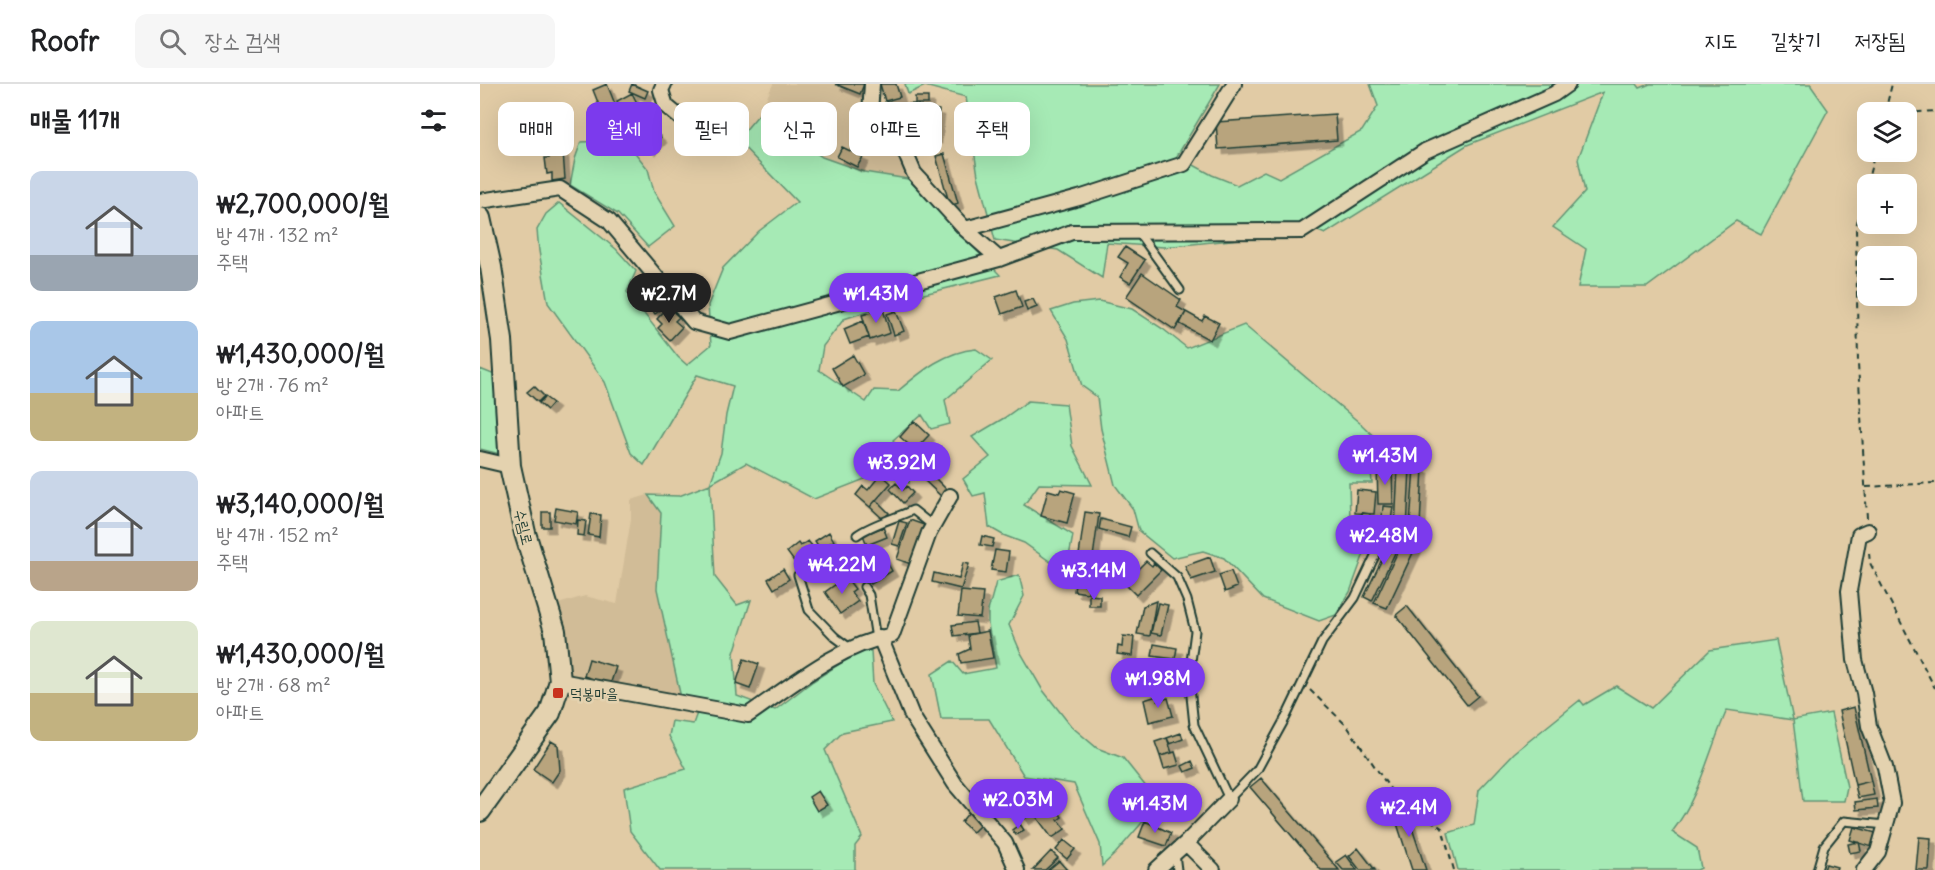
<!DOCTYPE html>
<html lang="ko">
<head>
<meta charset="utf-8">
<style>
  :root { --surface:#fff; --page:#f6f6f6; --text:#202124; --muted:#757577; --line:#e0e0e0; --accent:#7c3aed }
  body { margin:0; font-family:Delius,"Poor Story",sans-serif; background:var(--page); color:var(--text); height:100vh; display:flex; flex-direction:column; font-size:22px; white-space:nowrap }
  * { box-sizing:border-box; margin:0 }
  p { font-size:20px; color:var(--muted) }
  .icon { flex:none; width:33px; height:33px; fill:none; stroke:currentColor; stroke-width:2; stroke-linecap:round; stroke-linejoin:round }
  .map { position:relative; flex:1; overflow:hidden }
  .side { display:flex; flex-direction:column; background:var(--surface); width:480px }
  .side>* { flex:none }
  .hud { position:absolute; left:18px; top:18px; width:570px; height:54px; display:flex; gap:12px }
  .buttons { position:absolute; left:1377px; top:18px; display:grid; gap:12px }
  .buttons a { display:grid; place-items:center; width:60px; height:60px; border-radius:12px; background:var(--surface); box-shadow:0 6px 24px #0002; font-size:30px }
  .price { position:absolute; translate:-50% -51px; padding:0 14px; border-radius:21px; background:var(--accent); color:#fff; font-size:20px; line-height:39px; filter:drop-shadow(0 2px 3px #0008) }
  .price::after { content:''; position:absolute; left:50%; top:36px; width:18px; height:14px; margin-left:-9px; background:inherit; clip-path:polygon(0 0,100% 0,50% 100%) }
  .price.current { background:#222; color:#fff }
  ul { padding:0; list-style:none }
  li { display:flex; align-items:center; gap:18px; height:150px; padding:0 30px }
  li span { display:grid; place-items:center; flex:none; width:168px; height:120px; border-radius:12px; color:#555 }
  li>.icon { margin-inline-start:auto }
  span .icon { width:72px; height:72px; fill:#fffc; stroke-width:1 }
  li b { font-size:26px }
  h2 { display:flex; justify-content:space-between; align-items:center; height:72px; padding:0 30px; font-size:26px }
  .chip { padding:0 21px; border-radius:12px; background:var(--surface); box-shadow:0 6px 24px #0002; font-size:21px; line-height:54px }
  .chip.current { background:var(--accent); color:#fff }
  header { display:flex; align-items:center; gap:36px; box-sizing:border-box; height:84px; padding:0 30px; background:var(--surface); border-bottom:2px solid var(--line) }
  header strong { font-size:28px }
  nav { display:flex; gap:33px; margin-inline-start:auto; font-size:21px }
  .search { width:420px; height:54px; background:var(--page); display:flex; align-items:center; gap:15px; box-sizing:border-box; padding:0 21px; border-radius:12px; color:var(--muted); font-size:22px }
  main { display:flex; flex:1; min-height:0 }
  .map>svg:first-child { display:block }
</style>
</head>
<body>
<header>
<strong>Roofr</strong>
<div class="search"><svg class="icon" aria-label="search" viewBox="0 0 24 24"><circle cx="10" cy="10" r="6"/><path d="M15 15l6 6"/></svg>장소 검색</div>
<nav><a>지도</a><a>길찾기</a><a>저장됨</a></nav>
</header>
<main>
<section class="side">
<h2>매물 11개<svg class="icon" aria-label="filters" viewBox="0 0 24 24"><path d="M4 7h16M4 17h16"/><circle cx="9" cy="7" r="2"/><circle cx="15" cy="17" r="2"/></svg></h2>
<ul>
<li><span style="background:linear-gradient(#c9d6e8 70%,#9aa5b1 0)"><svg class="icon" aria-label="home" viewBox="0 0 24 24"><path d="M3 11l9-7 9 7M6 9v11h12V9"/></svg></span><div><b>₩2,700,000/월</b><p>방 4개 · 132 m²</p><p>주택</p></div></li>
<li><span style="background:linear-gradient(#a9c7e8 60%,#c2b280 0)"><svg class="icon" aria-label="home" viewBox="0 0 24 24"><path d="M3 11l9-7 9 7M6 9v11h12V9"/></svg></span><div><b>₩1,430,000/월</b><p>방 2개 · 76 m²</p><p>아파트</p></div></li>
<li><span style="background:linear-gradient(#c9d6e8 75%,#b9a48a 0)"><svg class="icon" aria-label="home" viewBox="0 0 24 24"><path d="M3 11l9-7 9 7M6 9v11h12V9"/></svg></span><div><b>₩3,140,000/월</b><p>방 4개 · 152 m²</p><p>주택</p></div></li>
<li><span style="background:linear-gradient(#dfe7d0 60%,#c2b280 0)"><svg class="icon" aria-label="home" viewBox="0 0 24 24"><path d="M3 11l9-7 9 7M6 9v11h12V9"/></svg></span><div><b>₩1,430,000/월</b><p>방 2개 · 68 m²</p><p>아파트</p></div></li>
</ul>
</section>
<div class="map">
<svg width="1455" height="786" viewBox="0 0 1455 786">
  <defs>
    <filter id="shadow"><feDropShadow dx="5.5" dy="5.5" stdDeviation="0" flood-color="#0004"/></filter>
  </defs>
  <rect width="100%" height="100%" fill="#e1cba5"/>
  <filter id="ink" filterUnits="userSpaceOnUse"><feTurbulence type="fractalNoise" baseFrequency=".0167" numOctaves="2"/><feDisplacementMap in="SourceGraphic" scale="12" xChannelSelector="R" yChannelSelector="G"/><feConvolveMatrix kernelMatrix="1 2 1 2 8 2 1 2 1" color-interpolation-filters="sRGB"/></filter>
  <g filter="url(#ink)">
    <!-- built -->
    <path fill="#d1bc97" d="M293,0H389V33L413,46L428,95L384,88L342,73L280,29Z
      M163,184L192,218L170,238L146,208L156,187Z
      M168,411L181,429L177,505L201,614L87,596L82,535L78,520L105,512L137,520L151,435V416Z"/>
    <!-- green -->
    <path fill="#a6eab5" stroke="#629474" stroke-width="1.5" d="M425,0H740L697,72L732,91L757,101L784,87L799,94L882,47L898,22L890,0H1157L1160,4L1170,0H1331V2L1348,26L1281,150L1256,137L1167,203H1098L1106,165L1073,143L1105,108L1098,75L1123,8L987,61L845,150L838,147L684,163L627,159L622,194L578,166L515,156L498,92L486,13L445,2L428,10Z
      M280,29L342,73L384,88L428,95L520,191L424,215L364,235L343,262L339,286L386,318L394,306L418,307C442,287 464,268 496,265L512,276L465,316L470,340L451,345L442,331L413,356L431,379L429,399L405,387L334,415L266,379L230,400L235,493L257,521L271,516L254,569L257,612L295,626L333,597L381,566L391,567L393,600L412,638L363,648L345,666L382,753L375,762V786H180L150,747L144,704L206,685L189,652L192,637L213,640L221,618L201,614L177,505L181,429L168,411L199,412L230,400L241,369L246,331L253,302L217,291L164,381L151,369L125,298L68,219L59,167L57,146L66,130L79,119L136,165L156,187L147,208L198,273L207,281L231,261L228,221L243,184L279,147L317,118L257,56Z
      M145,56L168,85L174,108L195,142L168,163L138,130L90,101L95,75L101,58Z
      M619,217L652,225L683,245L707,264L764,241L881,340L910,368L908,376L890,375L892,399H869L870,435L890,453L870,508L856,531L839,537L783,515L744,474L723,467L692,474L659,447L653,425L635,401L621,345L617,313L602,302L588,255L571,227L593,220Z
      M0,285L15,291L20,370L0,365Z
      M548,317L586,320L592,362L612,401L559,400L544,421L593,451L586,489L544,459L523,451L509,443L505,409L493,412L483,395L510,373L492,353L524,334Z
      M539,491L544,512L529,541L541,569L562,605L591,642L617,664L643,674L679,719L635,770L622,782L620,760L594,700L544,692L509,635H461L452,590L472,577L483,590L516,584L508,540V527L516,498Z
      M1296,556L1313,636L1351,629L1367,703L1364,717H1323L1313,636L1247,626C1229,667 1220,712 1192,748L1217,764L1221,784L1217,786H978L968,749L994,741L999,706L1034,669L1100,616L1104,621L1136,602L1171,624L1230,566Z"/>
    <!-- building -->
    <path fill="#b8a47d" stroke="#1f3d34" stroke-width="1.5" filter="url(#shadow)" d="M127,0L137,25L123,31L113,6Z
      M152,0L168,7L165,14L149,7Z
      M355,0H384L380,10Z
      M400,0H416L420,13L405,17Z
      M152,9L159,23L144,31L137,17Z
      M435,13H448V20H435Z
      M407,18L420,20L418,31L406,29Z
      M428,20H438V37H428Z
      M443,23L459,26L456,54L439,51Z
      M855,30L857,56L738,65L736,38Z
      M163,33L170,41L159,50L152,42Z
      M62,36H76L77,66H63Z
      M172,45L181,53L170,66L161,58Z
      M362,63L383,73L377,83L357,73Z
      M83,68L85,95L72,97V89L67,90L65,74H69V70Z
      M464,70L478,119L470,122L456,72Z
      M645,163L665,176L650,199L640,193L648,179L638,173Z
      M662,189L701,216L697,223L706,228L695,246L646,213Z
      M167,192L188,220L175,230L154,202Z
      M536,206L542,223L522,230L516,213Z
      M553,215L557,223L547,227L544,218Z
      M188,223L199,233L195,237L202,243L190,256L178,244L182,240L177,235Z
      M403,225L410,249L390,256L382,231Z
      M416,227L424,247L414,251L407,230Z
      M706,228L722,237L725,232L739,239L730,256L700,240Z
      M383,237L389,253L370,260L364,245Z
      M373,271L384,291L363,303L352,284Z
      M54,302L64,312L58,318L47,308Z
      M65,313L73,319L67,326L59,319Z
      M434,337L449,351L435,366L420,353Z
      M897,383H912L913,420H898Z
      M918,383L930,384L927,446L915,445Z
      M934,383L943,384L940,442L930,441Z
      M401,390L411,399L390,423L376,411L383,402L388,406Z
      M452,391L468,407L462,413L445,397Z
      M416,399L423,406L427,402L433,409L423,419L410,405Z
      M581,405L595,409L587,439L561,432L568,406L579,409Z
      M877,406L896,408L894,430L875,429Z
      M396,416L409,429L403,435L390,423Z
      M903,422L913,423L910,443L901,442Z
      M76,424L98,428L96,440L74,436Z
      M62,428H70V443H62Z
      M605,428L619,430L608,509L594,507Z
      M882,429L890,430L888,443L880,441Z
      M111,430L121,431L119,453L108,451Z
      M621,435L651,443L648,453L619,445Z
      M98,436L106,437L104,452L97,451Z
      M430,436L444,441L431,480L417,475Z
      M419,437L427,439L419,462L412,460Z
      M403,443L407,453L387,461L383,451Z
      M349,448L354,457L340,465L335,457Z
      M915,448L923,452L892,517L884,513Z
      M502,452L514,455L512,463L500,461Z
      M925,452L938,458L907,524L894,519Z
      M328,457L337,468L318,483L307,468L318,459L320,462Z
      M515,466L529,468L526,488L511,486Z
      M404,473L412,487L391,500L387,495L381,498L376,490Z
      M730,473L735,488L711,496L705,482Z
      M666,477L672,482L674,479L681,486L656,511L644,499Z
      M483,479L489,480L481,505L452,498L454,489L479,495Z
      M303,485L309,495L294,505L288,495Z
      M751,487L757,503L745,508L739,491Z
      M366,493L375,505L371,508L378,517L360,530L345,508Z
      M481,507L503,509L500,534L478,532Z
      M609,511L620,512V522H609Z
      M676,517L670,552L657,550L663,522Z
      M678,519L688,521L681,551L671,549Z
      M927,522L998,612L987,621L916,531Z
      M495,538L497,549L474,552L472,541Z
      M508,547L513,574L481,579L479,570L490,565L488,551Z
      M643,552L654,553L652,572L637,570L638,562L642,563Z
      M674,560L697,564L695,575L672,572Z
      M109,575L136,583L130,601L104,592Z
      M264,575L279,580L270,605L256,600Z
      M674,576L690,578L686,603L670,601Z
      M677,612L678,617L688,614L693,632L669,638L664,616Z
      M1374,623L1391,697L1375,701L1359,627Z
      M701,649L703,655L690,660L687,654Z
      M687,654L692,669L680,672L675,658Z
      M71,657L78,661L80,686L72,698L53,685Z
      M695,668L699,681L684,685L680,672Z
      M712,677L715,684L705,688L702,682Z
      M781,694L859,786H841L770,703Z
      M1391,697L1394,711L1378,714L1375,701Z
      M338,707L347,721L337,727L329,713Z
      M563,713L568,722L558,729L552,721Z
      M1397,715L1398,724L1376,726L1375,718Z
      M924,720L946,786H932L912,724Z
      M568,722L571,727L576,724L582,733L578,736L585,745L572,754L555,731Z
      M551,723L554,728L544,735L540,730Z
      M489,728L502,739L493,748L481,738Z
      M665,737L691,749L686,762L659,753Z
      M540,740L544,746L536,751L532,746Z
      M1374,743L1396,749L1392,763L1370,756Z
      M1439,753L1451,754L1449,786H1436Z
      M584,756L595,765L587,775L576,766Z
      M1379,758L1381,767L1370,769L1368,760Z
      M878,764L895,786H880L869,772Z
      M571,767L578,774L565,786H553Z
      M866,771L877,786H863L856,778Z
      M579,777L587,786H568Z
      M1346,780L1357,783L1356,786H1344Z"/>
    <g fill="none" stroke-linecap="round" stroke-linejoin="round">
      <defs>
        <path id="lane" d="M658,148L700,206
          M377,451C392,440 416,434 433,426L453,442
          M670,469L697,493L707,516L715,547L709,593L714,641L749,715L777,686L806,633L842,558L875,514L902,457
          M318,491L329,526L355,553L370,564
          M384,503L389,511L396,555
          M695,770L697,786
          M1337,786L1344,762L1364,737L1406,741"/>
        <path id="street" d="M184,0L181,6L186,22L220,50
          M392,0L390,29L414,42L434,89L485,145L519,175
          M0,117L80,105L129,137L214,238L250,248L519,175L592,148L822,147L945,67L1074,10L1088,0
          M485,145L599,114L704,80L754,0
          M0,375L30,382
          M400,553L432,632L475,700L525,759L537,786
          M80,597L268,631C312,601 358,562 412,551L449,449L470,412
          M706,759L733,786
          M676,786L706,759L749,715
          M1384,786L1398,768L1412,719L1405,683L1389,642L1384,609L1375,576L1369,507L1379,451L1388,447"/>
        <path id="secondary" d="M0,134L11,183L22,256L30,382L45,449L75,547L80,597L70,629L0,727"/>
      </defs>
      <!-- lane casing -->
      <use href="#lane" stroke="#1f3d34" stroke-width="11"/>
      <!-- street casing -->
      <use href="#street" stroke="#1f3d34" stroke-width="18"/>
      <!-- secondary casing -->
      <use href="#secondary" stroke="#1f3d34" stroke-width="24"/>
      <!-- path -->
      <path stroke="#1f3d34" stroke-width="2" stroke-dasharray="6 4.5" stroke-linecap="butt" d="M1405,28L1412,0
        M1426,29L1455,27
        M1386,403L1455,399
        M1387,434L1378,280L1376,143L1395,68
        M1389,469L1390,479L1455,604
        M830,606L867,642L915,712L962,744L974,786"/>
      <!-- lane -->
      <use href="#lane" stroke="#e4d2af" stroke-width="7"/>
      <!-- street -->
      <use href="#street" stroke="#e4d2af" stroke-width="14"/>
      <!-- secondary -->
      <use href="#secondary" stroke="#e4d2af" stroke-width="20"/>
    </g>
  </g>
  <!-- markers -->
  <rect fill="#c8321e" stroke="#e4d2af" stroke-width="2" x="72" y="603" width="12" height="12" rx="3"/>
  <g text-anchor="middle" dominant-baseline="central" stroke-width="5" stroke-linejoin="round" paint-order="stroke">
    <!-- street labels -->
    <g font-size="15" fill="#1f3d34" stroke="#e4d2af">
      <text transform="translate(44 443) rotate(76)">수림로</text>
    </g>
    <!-- poi labels -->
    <g font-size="15" fill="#1f3d34" stroke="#e4d2af" text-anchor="start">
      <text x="90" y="609">덕봉마을</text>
    </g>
  </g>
</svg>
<div class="buttons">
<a><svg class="icon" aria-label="layers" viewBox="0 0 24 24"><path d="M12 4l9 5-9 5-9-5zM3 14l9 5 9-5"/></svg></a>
<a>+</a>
<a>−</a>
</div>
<b class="price current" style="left:189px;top:240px">₩2.7M</b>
<b class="price" style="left:396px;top:240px">₩1.43M</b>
<b class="price" style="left:905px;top:402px">₩1.43M</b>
<b class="price" style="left:422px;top:409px">₩3.92M</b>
<b class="price" style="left:904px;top:482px">₩2.48M</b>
<b class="price" style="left:362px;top:511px">₩4.22M</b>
<b class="price" style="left:614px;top:517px">₩3.14M</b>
<b class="price" style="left:678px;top:625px">₩1.98M</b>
<b class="price" style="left:538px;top:746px">₩2.03M</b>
<b class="price" style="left:675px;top:750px">₩1.43M</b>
<b class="price" style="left:929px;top:754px">₩2.4M</b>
<div class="hud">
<a class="chip">매매</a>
<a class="chip current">월세</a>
<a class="chip">필터</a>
<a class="chip">신규</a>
<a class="chip">아파트</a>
<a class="chip">주택</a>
</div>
</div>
</main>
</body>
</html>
